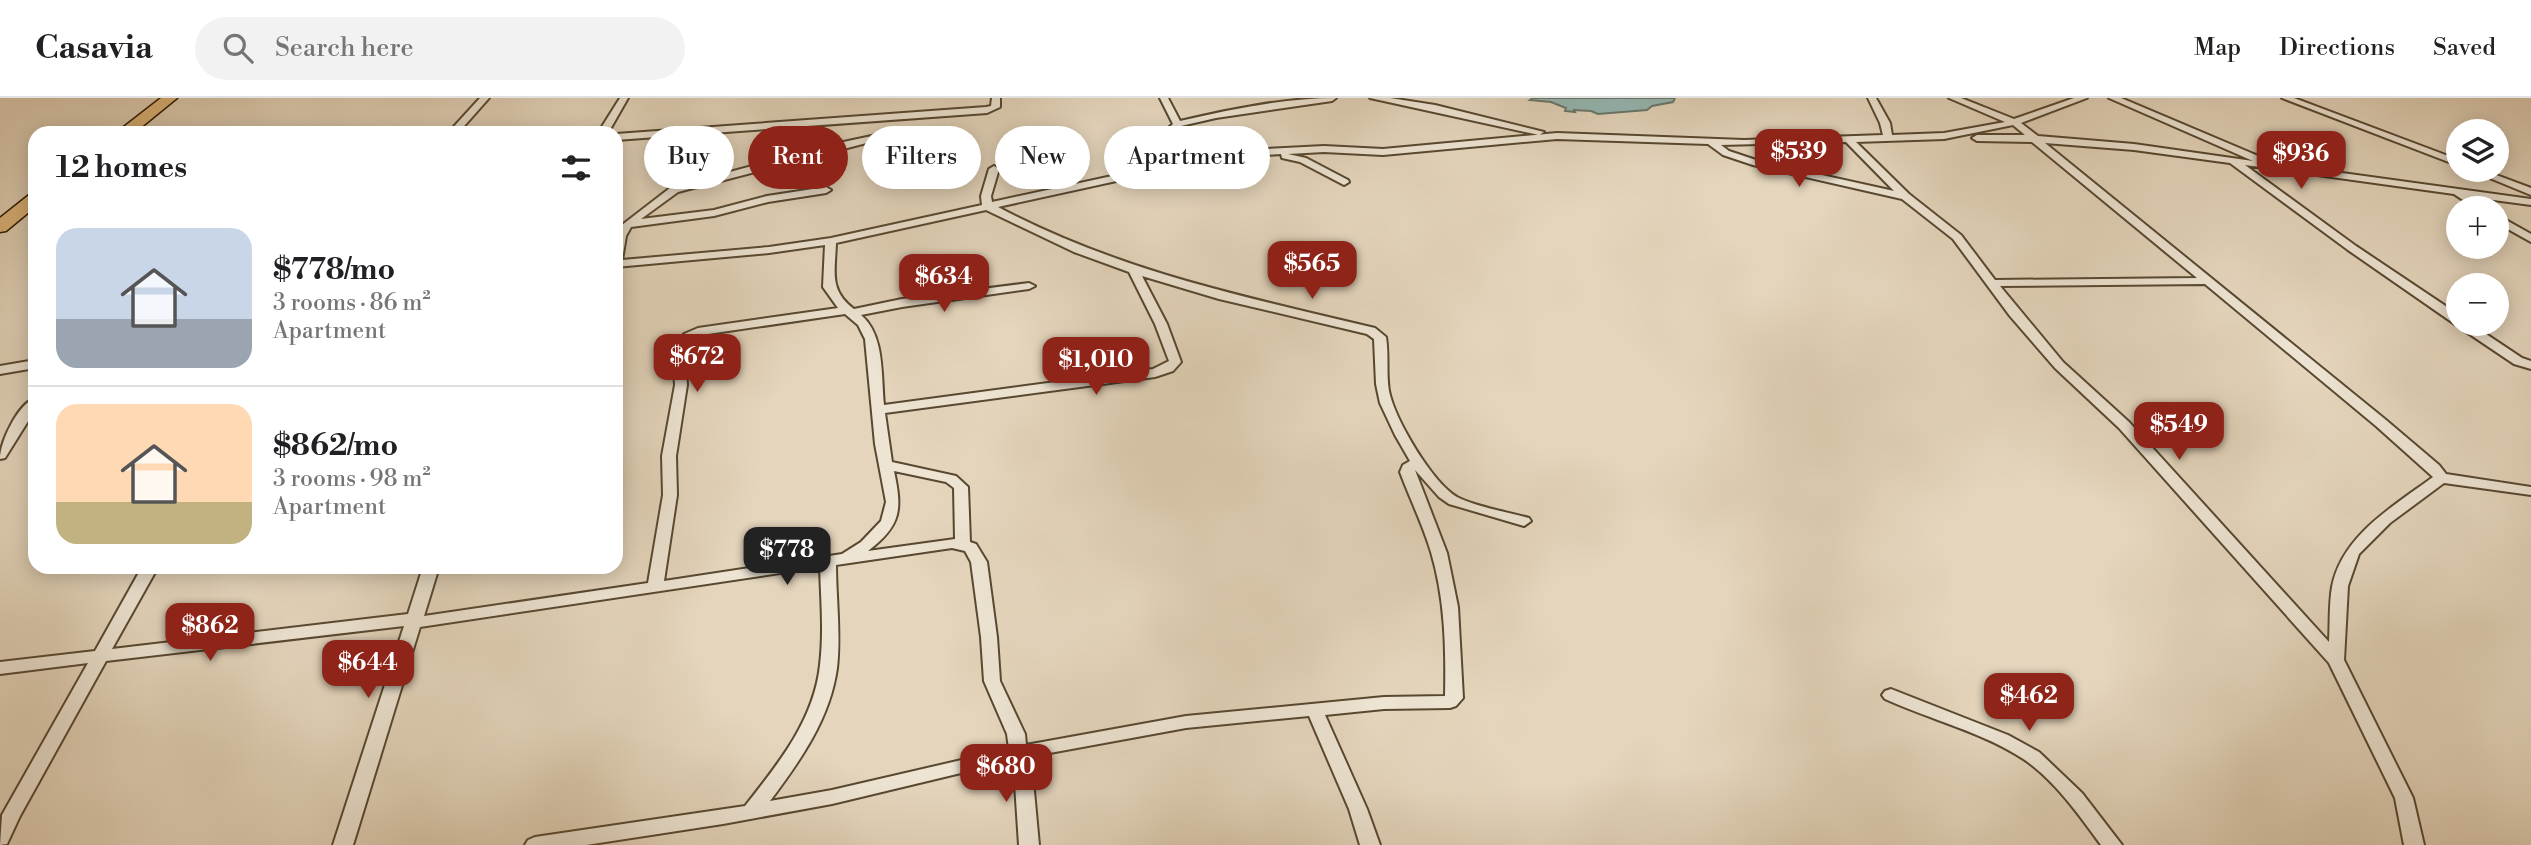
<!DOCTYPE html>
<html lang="en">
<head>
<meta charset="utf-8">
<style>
  :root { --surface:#fff; --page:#f2f2f2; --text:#202124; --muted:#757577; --line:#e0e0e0; --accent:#8f2418 }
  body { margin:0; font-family:"Libre Bodoni",serif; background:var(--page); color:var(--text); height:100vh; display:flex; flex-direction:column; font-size:26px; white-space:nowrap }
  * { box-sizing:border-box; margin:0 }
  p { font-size:23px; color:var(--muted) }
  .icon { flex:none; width:38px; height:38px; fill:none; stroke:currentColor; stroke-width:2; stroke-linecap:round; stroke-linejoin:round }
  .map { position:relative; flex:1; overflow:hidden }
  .side { position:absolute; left:28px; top:28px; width:595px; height:448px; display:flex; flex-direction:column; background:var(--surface); border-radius:21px; box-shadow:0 4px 18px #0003 }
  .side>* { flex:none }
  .guide { position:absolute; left:644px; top:28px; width:665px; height:63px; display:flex; gap:14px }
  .fabs { position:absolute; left:2446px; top:21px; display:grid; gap:14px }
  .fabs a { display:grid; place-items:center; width:63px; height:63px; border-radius:50%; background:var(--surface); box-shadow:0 4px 18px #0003; font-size:35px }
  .price { position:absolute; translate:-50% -60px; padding:0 16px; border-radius:14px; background:var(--accent); color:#fff; font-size:23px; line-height:46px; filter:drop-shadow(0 2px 4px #0008) }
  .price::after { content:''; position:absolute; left:50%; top:42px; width:21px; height:16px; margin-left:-10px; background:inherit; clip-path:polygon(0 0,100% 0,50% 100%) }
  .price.selected { background:#222; color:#fff }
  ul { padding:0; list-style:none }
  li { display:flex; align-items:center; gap:21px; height:175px; padding:0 28px }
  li+li { border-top:2px solid var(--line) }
  li span { display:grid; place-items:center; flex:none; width:196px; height:140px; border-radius:21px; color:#555 }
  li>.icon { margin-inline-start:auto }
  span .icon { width:84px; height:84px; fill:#fffc; stroke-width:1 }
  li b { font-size:30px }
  h2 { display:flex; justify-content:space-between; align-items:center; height:84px; padding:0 28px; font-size:30px }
  .chip { padding:0 24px; border-radius:32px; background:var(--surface); box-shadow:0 4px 18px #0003; font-size:24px; line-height:63px }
  .chip.selected { background:var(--accent); color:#fff }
  header { display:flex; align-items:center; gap:42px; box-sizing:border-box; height:98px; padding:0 35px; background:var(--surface); border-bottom:2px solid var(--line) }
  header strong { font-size:33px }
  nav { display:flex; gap:38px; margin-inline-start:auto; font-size:24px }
  .search { width:490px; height:63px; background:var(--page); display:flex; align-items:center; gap:18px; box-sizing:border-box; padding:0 24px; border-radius:38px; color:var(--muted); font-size:26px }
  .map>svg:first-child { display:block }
</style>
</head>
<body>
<header>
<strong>Casavia</strong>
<div class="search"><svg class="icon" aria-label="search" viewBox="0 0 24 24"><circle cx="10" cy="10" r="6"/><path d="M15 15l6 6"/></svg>Search here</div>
<nav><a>Map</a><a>Directions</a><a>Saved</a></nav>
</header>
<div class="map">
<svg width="2531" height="747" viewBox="0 0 2531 747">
  <rect width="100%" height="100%" fill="#e4d5bc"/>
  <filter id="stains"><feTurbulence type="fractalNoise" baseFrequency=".00286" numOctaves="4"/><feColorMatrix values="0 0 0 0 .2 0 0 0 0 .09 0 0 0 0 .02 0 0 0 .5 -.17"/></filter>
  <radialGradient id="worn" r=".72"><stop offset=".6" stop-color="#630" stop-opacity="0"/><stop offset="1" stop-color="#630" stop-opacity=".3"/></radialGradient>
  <!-- water -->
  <path fill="#95b8b3" stroke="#6a786c" stroke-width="2" d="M1533,0H1675L1673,4L1652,8L1647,12L1598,16L1591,13L1574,12L1575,14L1565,13L1566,10L1551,4L1530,2Z"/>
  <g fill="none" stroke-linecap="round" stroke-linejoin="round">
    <defs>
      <path id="minor" d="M480,0H489L458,35H448Z
        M620,0H628L608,35H598Z
        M992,0H1000V9L987,15L616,42V36L986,9L991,8Z
        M1160,0H1168L1180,23C1231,11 1285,0 1336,0L1332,3L1216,20L1181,28L1168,39L1159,68L1266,51L1324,48L1383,51L1557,35L1744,42L1883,37L1880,25L1868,0H1876L1890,25L1892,37L1944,35L2005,24L1949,0H1961L2014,21L2074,0H2087L2021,25L2038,38L2134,46L2253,63L2109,0H2121L2263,60V64L2531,101V107L2471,99L2487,110H2475L2454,96L2245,67L2356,148L2459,217V226H2471L2522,260L2531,263V271L2514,266L2459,229L2348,152L2230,65L2134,52L2045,45L2386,322L2439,367L2446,376L2531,389V397L2444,385L2390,425L2359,456L2348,488L2344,562L2413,700L2424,747H2404L2395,700L2329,565L2119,330L2055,270L2010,218L1953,141L1902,101L1753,67L1723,57L1708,46L1557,41L1383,57L1324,54L1288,56L1306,60L1348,82L1349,84L1344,87L1300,64L1282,60L1281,56L1266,57L1153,75L998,109C1122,174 1241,198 1375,230L1386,239C1389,257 1386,275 1389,293C1395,322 1432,384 1457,399C1476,409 1508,414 1529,420L1531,423L1524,428L1449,406L1439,399L1415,372L1447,455L1458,509L1463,600L1456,608L1450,610L1384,611L1325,617L1367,711L1380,747H1360L1349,711L1309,618L1186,630L1028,659L1032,671L1039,747H1019L1014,671L1011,663L832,706L723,726L586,747H525L528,742L535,739L745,708C779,665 814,622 820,567C824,534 821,502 820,469L420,529L353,747H333L404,528L106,563L20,718L7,746L0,747L2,717L88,565L0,576V564L95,553L142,469H158L112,551L408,516L423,469H439L424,518L648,485L663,397L662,358L675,287L673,255L684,236L698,230L838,210L823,189L825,147L769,155L616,169V137L622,127L670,90L834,46L900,32L905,35L678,94L641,121L714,112L767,98L826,89L831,92L826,95L768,104L714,118L631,129L626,138L622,162L769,149L831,140L982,107L981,98L989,71L994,68L999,71L991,98L992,104L1149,70L1159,38L1173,26ZM2013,27L2025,37H1977L1972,40L1977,43L2032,44L2197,180L1995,182L1961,137L1909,96L1856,44L1944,41ZM1846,44L1894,93L1759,63L1729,53L1721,47ZM986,112L1074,154L1129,174L1155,226L1169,263L1153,271L884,307C881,278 885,237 861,217L902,209L1029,191L1035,188L1029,185L902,201L854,211C829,192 835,175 836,145ZM1142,178L1219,201L1367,236L1374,241L1376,286L1380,305L1395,337L1410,363L1403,367L1400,374C1410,401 1423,427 1431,454C1445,501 1446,549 1445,598L1384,599L1186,618L1026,647L1025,636L1000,583L997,539L987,464L976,446L970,444L968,389L956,378L892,364L885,315L1155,279L1173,273L1181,264L1167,226ZM2205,186L2376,328L2433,379C2394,408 2342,437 2332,489C2329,506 2330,526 2329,544L2129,324L2063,264L2000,188ZM845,216L858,227L865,241L875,346L886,404L881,423L861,444L842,456L664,483L677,397L676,358L687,287L685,255L693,241L701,237ZM894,373L946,384L954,390L955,441L868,453C902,427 902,411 894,373ZM952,450L965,453L971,464L981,539L984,583L1007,636L1009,651L832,692L770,703C800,663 830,621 837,570C841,536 836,501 836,467Z
        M1370,0H1390L1435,7L1544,34L1539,37Z
        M2282,0H2294L2459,62V68Z
        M2470,72H2483L2531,90V97Z
        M2497,117L2531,136V144L2497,125Z
        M35,262V270L0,276V268Z
        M35,300V312L5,360L0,361C0,344 18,306 35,300Z
        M1891,591L2008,637L2039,654L2082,695L2122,747H2101C2079,717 2056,684 2025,662C1983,634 1931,622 1885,601L1882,597L1885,593Z"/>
      <path id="trunk" d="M161,0H177L134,35H116Z
        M35,96V109L6,133L0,134V120L29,97Z"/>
    </defs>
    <!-- minor casing -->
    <use href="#minor" stroke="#584830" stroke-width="4"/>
    <!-- trunk casing -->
    <use href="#trunk" stroke="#2a1901" stroke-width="3"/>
    <!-- minor -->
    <use href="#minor" fill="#ede4d3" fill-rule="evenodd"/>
    <!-- trunk -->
    <use href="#trunk" fill="#e2ba7e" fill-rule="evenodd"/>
  </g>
  <rect width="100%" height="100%" filter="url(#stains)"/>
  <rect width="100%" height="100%" fill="url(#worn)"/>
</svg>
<div class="fabs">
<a><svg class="icon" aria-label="layers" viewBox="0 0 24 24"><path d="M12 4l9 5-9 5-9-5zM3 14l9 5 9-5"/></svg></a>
<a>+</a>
<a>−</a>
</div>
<b class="price" style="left:1799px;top:91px">$539</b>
<b class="price" style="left:2301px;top:93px">$936</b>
<b class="price" style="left:1312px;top:203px">$565</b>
<b class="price" style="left:944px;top:216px">$634</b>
<b class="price" style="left:697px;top:296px">$672</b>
<b class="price" style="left:1096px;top:299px">$1,010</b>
<b class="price" style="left:2179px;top:364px">$549</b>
<b class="price selected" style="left:787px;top:489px">$778</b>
<b class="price" style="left:210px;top:565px">$862</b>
<b class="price" style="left:368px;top:602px">$644</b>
<b class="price" style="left:2029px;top:635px">$462</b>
<b class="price" style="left:1006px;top:706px">$680</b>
<div class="guide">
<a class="chip">Buy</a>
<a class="chip selected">Rent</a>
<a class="chip">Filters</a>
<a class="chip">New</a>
<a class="chip">Apartment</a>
</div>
<section class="side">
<h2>12 homes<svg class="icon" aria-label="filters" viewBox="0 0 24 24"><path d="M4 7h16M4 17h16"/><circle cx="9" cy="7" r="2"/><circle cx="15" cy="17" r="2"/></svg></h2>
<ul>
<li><span style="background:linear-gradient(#c9d6e8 65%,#9aa5b1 0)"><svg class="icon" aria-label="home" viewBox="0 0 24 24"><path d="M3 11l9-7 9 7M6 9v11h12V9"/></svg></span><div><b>$778/mo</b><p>3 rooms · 86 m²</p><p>Apartment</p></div></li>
<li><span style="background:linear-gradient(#ffd9b3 70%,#c2b280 0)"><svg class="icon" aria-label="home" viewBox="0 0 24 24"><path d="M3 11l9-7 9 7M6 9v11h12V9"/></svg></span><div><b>$862/mo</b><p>3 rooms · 98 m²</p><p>Apartment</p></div></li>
</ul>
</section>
</div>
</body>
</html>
